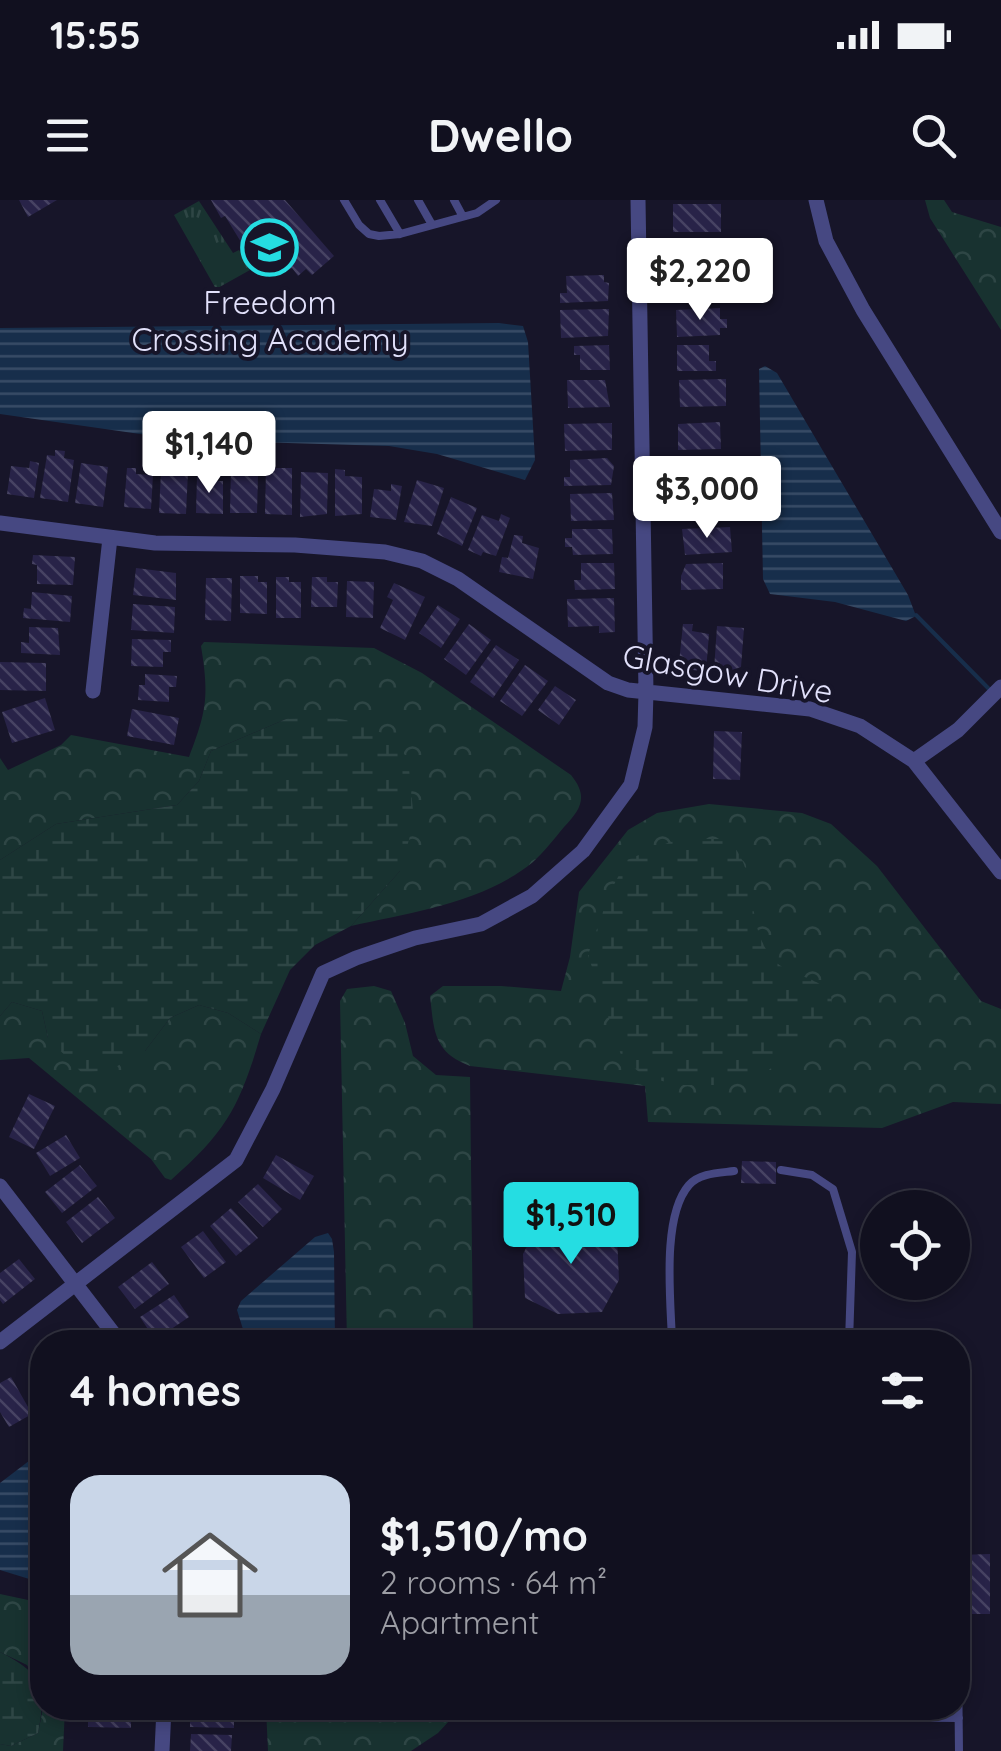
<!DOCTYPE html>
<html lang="en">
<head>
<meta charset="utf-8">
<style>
  :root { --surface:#11101f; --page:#1a1928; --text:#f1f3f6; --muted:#9c9da4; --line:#30303d; --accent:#25dde2 }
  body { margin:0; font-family:Quicksand,sans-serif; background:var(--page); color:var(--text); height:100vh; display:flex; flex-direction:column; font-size:38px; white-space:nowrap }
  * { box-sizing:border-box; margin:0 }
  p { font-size:32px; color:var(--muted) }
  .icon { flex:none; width:55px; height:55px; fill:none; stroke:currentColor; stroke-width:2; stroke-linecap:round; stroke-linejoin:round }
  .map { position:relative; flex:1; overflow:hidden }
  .sheet { position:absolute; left:30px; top:1130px; width:940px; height:390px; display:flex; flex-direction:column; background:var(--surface); border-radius:40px; box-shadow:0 5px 15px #0003,0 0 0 2px var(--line) }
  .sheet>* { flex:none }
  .controls { position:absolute; left:860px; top:990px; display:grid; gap:20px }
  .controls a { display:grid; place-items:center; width:110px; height:110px; border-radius:50%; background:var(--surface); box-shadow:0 5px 15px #0003,0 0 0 2px var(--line); font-size:50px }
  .price { position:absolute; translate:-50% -85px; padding:0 22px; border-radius:10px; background:#fff; color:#222; font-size:32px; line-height:65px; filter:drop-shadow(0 2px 5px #0008) }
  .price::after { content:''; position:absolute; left:50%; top:60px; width:30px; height:22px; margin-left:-15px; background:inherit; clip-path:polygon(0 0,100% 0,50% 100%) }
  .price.current { background:var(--accent); color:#111 }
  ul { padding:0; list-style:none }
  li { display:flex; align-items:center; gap:30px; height:250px; padding:0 40px }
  li span { display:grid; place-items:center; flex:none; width:280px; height:200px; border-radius:30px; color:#555 }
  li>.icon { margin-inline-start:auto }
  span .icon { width:120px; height:120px; fill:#fffc; stroke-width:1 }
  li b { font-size:42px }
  h2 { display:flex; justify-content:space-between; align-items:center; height:120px; padding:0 40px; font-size:42px }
  .status { display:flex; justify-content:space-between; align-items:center; height:70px; padding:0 50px; background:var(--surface); direction:ltr }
  .status svg { height:28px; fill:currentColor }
  header { display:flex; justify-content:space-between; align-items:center; height:130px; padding:0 40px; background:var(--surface); font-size:45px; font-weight:700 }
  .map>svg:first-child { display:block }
</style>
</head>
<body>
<div class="status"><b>15:55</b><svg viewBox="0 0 49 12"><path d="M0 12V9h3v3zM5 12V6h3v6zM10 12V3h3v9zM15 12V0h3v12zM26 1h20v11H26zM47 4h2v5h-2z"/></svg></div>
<header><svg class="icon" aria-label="menu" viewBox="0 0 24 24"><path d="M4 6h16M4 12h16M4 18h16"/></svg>Dwello<svg class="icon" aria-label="search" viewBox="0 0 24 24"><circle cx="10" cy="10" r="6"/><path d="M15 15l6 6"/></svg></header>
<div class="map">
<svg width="1001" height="1551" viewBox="0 0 1001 1551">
  <defs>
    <pattern id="grass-tufts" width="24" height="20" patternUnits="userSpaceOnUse" patternTransform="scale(2.5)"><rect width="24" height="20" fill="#183230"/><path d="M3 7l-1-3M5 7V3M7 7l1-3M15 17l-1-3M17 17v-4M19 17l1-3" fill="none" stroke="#2e4645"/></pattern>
    <pattern id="forest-crowns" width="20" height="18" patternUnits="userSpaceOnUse" patternTransform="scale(2.5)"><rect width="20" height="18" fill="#183230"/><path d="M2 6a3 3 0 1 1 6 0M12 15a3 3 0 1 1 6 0" fill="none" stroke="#2e4645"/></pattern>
    <pattern id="wetland-marsh" width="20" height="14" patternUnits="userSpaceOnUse" patternTransform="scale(2.5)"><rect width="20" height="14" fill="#183230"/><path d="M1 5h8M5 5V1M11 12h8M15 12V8" fill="none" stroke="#2e4645"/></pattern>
    <pattern id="water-rules" width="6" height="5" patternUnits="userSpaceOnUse" patternTransform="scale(2.5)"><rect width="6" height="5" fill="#172e4b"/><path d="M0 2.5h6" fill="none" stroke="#384c66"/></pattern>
    <pattern id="building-back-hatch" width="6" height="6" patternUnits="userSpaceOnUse" patternTransform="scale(2.5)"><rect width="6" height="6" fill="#282348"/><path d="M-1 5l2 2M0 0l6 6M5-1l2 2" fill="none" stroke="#474363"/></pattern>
  </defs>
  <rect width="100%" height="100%" fill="#171529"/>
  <!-- grass -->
  <path fill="url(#grass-tufts)" d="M199,1L233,53L239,50L250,70L216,89L174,15Z"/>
  <!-- forest -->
  <path fill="url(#forest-crowns)" d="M925,0H944L952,12L1001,27V130L930,18Z
    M204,442L374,448L422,473L571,575C588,596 582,608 564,627C554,639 544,652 533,662C483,703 412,712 351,726L400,671L286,519L211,551L199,581L177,605L56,624L0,660V558L8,570L61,545L71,535L189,557C207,511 209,495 201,446Z
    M709,604L802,613L831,624L877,666L981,801L1001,809V904L953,902L882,928L648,922L645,886L470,866C433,852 434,830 430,796L443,786H501L561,791L570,757L579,692L628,630L657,613Z
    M374,786L391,791L405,823L413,856L436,875L470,877L473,1142H347L340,801L347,789Z
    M12,802L42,811L48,838L145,851L170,818L199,805L228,813L261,834C240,905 228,930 171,980L165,978L151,959L29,858L0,860V816Z
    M0,1394L42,1403V1491L27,1465L0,1452Z
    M43,1508H65L63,1551H0V1544L11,1546L38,1533Z
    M266,1508H461L438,1533L411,1551H268Z"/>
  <!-- wetland -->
  <path fill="url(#wetland-marsh)" d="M323,516L356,522L384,534L408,558L414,622L400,671L351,726L315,745L290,770L261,834L228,813L199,805L170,818L145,851L110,870L82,873L48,838L42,811L12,802L0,816V660L56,624L177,605L199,581L211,551L286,519Z
    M703,639H727C764,674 741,727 776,762C790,776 814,775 831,793L832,814L826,833L798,848L762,875L716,885H677L644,876L622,858L588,755L609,694L627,660L670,642Z
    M0,1452C42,1473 47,1488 38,1533L11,1546L0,1544Z"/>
  <!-- water -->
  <path fill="url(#water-rules)" d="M499,123L523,126L528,142L535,260L525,280L437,254L389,246L182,240L0,214V128Z
    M765,166L777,173L908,395L916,416L906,421L835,402L770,394L763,379L759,169Z
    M328,1033L332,1039L334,1052L335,1142H247L237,1110L241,1101L315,1037Z
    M42,1251V1381L39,1382L0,1370V1283Z"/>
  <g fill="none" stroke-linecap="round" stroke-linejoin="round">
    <!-- stream -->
    <path stroke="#172e4b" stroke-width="4" d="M916,415L990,490"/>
  </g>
  <!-- building -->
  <path fill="url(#building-back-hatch)" d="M19,0H57L28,17Z
    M211,0H285L334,56L312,75L306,69L298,76L292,68L287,71L284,67L266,77L247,46L244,47L225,16L221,18Z
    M673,4H721V32H673Z
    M721,39V49H714L715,66H676V40Z
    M604,75V82L609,83L608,101L560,103V93H567L566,76Z
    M720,108V119H727V128H720V135L677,137L676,110Z
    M609,109L608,136L561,138L560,110Z
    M609,145L610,170H580V155H574V146Z
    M677,145H709V161H716V171H677Z
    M726,179V206L680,207L679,180Z
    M567,180H605L610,207L568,208Z
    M720,222L721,249L678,250V224Z
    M612,223V250L565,251L564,224Z
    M55,250L65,251L64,258L74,260L68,302L40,298L47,255L55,256Z
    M607,258L614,266L611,285L564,286V277H570V260Z
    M679,258H720V268H726V277H720V285H680Z
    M30,261L39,263L34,298L7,294L11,266L29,268Z
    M81,263L108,267L103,307L75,303Z
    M127,268H136V274L153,275L151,309L124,307Z
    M266,268H292V315L265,314Z
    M231,269H241V275L258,276L257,313H230Z
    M335,269L345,270V276L362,277V314L335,316Z
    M161,271L188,272L186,314L159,313Z
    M301,272L328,273L327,314L300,317Z
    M197,275H206V281H223V314L196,313Z
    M417,280L444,288L432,326L404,322Z
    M391,284L402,286L396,320L370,317L374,289L391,291Z
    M612,293L614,320L571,321L570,294Z
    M715,293V302L711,303V319L680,320V295Z
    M451,297L477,308L462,346L437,334Z
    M501,314L510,318L496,356L483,352L481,356L468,350L482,315L499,321Z
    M730,327L732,352L685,355L682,329Z
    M572,329H612L613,354L573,355L572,347H565V338H572Z
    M514,335L523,336L522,343L539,348L533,379L499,372L502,357L508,358Z
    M33,355L75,357L73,385L37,384V365L32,364Z
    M581,363H614L615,389L575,390L574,380H581Z
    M723,363V389L681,390V376L686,364Z
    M136,368L176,373V400L133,395Z
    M240,376H258V382H267V414L240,413Z
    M276,377H289V382H301V418H276Z
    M312,377H327V382H338L337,407H311Z
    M206,378H232L231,421L205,420Z
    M347,381L374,382L373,418L346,417Z
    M394,383L425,397L405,440L380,428L393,400L387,397Z
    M32,392L72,396L70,422L23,418L24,408L31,409Z
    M614,398L615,432L599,433V426L568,427L567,399Z
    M133,404L175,407L174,433L131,430Z
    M438,405L460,419L441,448L419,433Z
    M469,424L491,440L466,475L444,459Z
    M683,424H693L692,431L709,434L706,471L692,470V466L679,463Z
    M717,426L744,428L741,467L729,471L714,470Z
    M29,427L58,428L60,455L21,453V442L29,443Z
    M132,439L171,440V452H163V467L131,466Z
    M496,445L519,460L493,498L470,482Z
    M0,462L46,463V491L0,490Z
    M525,465L548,481L522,516L500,501Z
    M145,474L177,476L176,487H169V502L138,500L139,485H145Z
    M555,486L576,500L559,525L538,510Z
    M45,498L55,530L12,543L2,512Z
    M132,509L179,518L174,545L127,536Z
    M714,531L742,532L740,580L713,579Z
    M29,894L55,906L34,949L9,937Z
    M66,935L80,958L50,976L36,953Z
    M276,955L314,976L300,1000L263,978Z
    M742,961L776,962V984L741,983Z
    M80,965L97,986L62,1013L45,992Z
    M258,984L282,1009L263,1027L238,1002Z
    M98,997L115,1018L82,1043L66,1022Z
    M231,1008L258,1038L236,1056L210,1026Z
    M582,1019L617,1037L619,1080L602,1112L558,1114L525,1098L523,1054L540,1021Z
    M203,1031L226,1062L204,1078L181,1047Z
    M19,1059L35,1079L3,1104L0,1100V1073Z
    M152,1062L169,1084L135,1109L118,1087Z
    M174,1095L189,1117L155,1140L140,1117Z
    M11,1177L32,1214L9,1227L0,1212V1183Z
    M990,1354V1414H958V1355Z
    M88,1508H131V1528L88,1527Z
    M190,1508H231L234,1510V1528L190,1527Z
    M191,1534L232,1535L231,1551H190Z"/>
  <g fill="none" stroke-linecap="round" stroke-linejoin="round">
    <!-- service -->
    <path stroke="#464882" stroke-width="8" d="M344,0L359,25L369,34L379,36L400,34L477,13L496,0
      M380,0L400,34
      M418,0L431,23
      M454,0L462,15
      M781,970L812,975L833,989L852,1052L849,1142
      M672,1142C671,1102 661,1017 689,985C700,973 719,973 734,971
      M958,1462L959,1551
      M832,1517L959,1518"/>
    <!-- minor -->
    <path stroke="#464882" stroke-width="15" d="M816,0L826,41L863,110L1001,332
      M0,323L155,343L295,345L385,352L422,361L458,379L608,483L628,490L810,509L860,526L914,561L1001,672
      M93,491L110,338
      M914,561L958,530L1001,487
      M0,986L120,1142
      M0,1142L236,960L273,889L323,773L356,758L415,738L481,724L532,696L583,651L631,585L645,527L646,492L638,0
      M162,1551L164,1508"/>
  </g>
  <!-- icons -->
  <defs>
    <symbol id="school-ring" viewBox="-11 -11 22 22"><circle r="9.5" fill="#171529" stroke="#25dde2" stroke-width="1.5"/><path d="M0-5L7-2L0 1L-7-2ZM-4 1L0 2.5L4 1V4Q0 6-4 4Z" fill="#25dde2"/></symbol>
  </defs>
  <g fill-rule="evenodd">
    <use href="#school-ring" x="238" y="16" width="63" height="63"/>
  </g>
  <g text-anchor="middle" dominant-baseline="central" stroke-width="8" stroke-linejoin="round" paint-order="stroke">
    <!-- poi labels -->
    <g font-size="32" fill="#e2e1fb" stroke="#171529">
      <text x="270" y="102">Freedom<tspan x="270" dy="37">Crossing Academy</tspan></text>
    </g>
    <!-- street labels -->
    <g font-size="32" fill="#e2e1fb" stroke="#171529">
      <text transform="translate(728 473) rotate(10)">Glasgow Drive</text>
    </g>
  </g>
</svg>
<div class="controls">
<a><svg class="icon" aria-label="locate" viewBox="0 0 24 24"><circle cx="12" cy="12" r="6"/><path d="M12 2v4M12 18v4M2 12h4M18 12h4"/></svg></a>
</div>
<b class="price" style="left:700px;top:123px">$2,220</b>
<b class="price" style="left:209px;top:296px">$1,140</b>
<b class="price" style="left:707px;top:341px">$3,000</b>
<b class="price current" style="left:571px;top:1067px">$1,510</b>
<section class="sheet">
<h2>4 homes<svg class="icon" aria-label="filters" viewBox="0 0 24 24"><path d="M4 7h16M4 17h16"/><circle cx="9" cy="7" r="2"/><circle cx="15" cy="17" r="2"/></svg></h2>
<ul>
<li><span style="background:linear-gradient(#c9d6e8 60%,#9aa5b1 0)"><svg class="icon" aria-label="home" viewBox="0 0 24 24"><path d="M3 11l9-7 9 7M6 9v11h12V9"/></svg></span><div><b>$1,510/mo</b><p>2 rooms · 64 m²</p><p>Apartment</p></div></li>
</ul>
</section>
</div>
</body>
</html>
